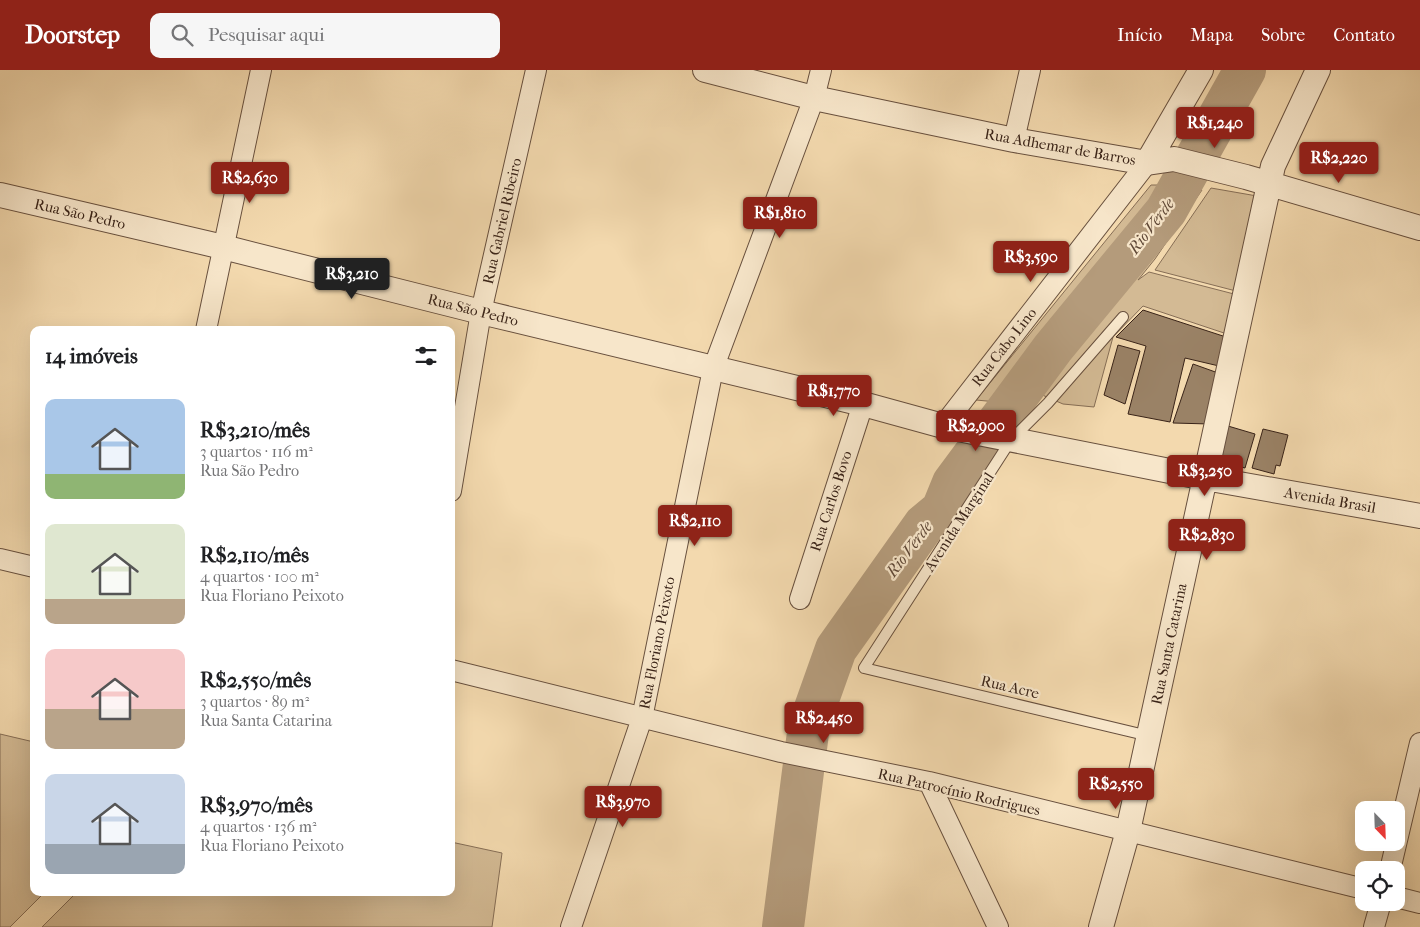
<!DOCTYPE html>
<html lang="pt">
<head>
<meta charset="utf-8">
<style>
  :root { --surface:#fff; --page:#f6f6f6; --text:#202124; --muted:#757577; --accent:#8f2418 }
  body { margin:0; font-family:"IM FELL French Canon",serif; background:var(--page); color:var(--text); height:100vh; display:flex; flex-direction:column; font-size:19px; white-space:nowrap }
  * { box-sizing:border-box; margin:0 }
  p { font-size:16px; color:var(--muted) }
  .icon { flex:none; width:28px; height:28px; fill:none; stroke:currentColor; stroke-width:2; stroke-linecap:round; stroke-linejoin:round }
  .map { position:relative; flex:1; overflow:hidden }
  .panel { position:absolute; left:30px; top:256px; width:425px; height:570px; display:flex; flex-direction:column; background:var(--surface); border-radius:10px; box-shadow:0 5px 20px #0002 }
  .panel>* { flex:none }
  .needle { width:32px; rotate:157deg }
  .tools { position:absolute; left:1355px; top:731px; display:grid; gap:10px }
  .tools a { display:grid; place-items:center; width:50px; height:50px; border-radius:10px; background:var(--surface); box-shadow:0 5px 20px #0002; font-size:25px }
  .price { position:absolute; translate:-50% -42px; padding:0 11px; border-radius:5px; background:var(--accent); color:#fff; font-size:16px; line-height:32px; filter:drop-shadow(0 1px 2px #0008) }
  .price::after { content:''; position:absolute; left:50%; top:30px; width:15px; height:11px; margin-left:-8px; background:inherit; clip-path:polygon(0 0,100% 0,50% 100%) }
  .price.active { background:#222; color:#fff }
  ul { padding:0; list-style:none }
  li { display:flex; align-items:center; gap:15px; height:125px; padding:0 15px }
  li span { display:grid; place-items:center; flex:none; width:140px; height:100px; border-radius:10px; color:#555 }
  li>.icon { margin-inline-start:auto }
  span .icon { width:60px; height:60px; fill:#fffc; stroke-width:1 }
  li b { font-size:21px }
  h2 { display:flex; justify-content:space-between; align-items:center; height:60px; padding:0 15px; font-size:21px }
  header { display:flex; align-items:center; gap:30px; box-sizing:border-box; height:70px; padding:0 25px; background:var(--accent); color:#fff }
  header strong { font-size:24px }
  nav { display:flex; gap:28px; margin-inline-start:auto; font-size:18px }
  .search { width:350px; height:45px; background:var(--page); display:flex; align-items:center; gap:12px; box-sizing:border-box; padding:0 18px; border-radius:10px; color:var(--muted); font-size:19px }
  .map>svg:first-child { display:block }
</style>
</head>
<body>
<header>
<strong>Doorstep</strong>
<div class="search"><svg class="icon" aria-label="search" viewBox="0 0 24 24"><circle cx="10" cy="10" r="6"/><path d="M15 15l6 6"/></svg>Pesquisar aqui</div>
<nav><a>Início</a><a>Mapa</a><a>Sobre</a><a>Contato</a></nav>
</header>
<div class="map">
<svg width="1420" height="857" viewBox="0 0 1420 857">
  <rect width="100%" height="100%" fill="#f3d9ae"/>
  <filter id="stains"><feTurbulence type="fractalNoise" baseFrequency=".004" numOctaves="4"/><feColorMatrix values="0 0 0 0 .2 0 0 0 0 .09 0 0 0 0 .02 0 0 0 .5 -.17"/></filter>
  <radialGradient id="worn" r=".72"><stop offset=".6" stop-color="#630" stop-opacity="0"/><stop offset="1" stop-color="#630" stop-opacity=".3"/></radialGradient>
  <!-- green -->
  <path fill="#d3ba94" stroke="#866e56" d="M1184,114L1202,120L1155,189L1138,210L1149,202L1234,224L1227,264L1143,236L1113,267L1094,337L1063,334L1040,324L1030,336L1018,334L1124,198L1167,147Z
    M1151,115H1162L1139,156L997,332L976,330Z
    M1211,118L1257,126L1236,221L1155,200Z
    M0,664L34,672V822L44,823L10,857H0Z
    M451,772L502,783L492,857H42L76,823L451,822Z"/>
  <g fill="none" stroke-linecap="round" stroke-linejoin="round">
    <!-- river -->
    <path stroke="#b49b7b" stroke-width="42" d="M783,857L809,655L836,579L924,455L942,440L953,413L1053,278L1166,141L1245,0"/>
  </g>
  <!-- building -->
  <path fill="#9a8266" stroke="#392318" d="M1143,240L1226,267L1219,296L1185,288L1170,352L1128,344L1146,276L1116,267Z
    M1118,275L1140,281L1125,334L1104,325Z
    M1193,294L1221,304L1210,354L1173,353Z
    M1228,356L1255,364L1245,398L1219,391Z
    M1263,359L1288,365L1280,396L1276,395L1274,404L1252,398Z"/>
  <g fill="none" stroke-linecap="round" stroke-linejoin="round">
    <defs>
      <path id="service" d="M1123,247L1048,333L1011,370L864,598L1149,666"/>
      <path id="minor" d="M1014,70L1030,0
        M206,260L261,0
        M943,356L1147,93
        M451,421L481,242L536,0
        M0,489L34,497
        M800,529L863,334
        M451,600L781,682L929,712L1364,819
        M929,712L998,857
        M1390,800L1420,673
        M1396,827L1420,833
        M571,857L642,648L713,299L814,28L821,0
        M1374,857L1381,832"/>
      <path id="tertiary" d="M705,0L814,28L1014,70L1147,93L1174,89L1246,107L1420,158
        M1147,93L1201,0
        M0,125L223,177L481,242L863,334L943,356L1205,408L1420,446
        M1101,857L1128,761L1273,96L1318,0"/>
    </defs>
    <!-- service casing -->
    <use href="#service" stroke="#68503e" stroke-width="12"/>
    <!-- minor casing -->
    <use href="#minor" stroke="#68503e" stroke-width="22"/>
    <!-- tertiary casing -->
    <use href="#tertiary" stroke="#68503e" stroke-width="26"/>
    <!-- service -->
    <use href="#service" stroke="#f7e6ca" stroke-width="10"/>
    <!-- minor -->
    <use href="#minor" stroke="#f7e6ca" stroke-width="20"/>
    <!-- tertiary -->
    <use href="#tertiary" stroke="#f7e6ca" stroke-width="24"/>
  </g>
  <g text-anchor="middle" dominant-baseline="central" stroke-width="4.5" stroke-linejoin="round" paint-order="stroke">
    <!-- street labels -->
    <g font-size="15" fill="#392318" stroke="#f7e6ca">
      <text transform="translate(1060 77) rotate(10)">Rua Adhemar de Barros</text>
      <text transform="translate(80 144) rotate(13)">Rua São Pedro</text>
      <text transform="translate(502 151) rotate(-77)">Rua Gabriel Ribeiro</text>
      <text transform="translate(473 240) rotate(14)">Rua São Pedro</text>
      <text transform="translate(1004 277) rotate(-52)">Rua Cabo Lino</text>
      <text transform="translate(1330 430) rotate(10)">Avenida Brasil</text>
      <text transform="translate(831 431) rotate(-72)">Rua Carlos Bovo</text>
      <text transform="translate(959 452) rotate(-57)">Avenida Marginal</text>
      <text transform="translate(657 573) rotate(-79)">Rua Floriano Peixoto</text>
      <text transform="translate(1169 574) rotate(-78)">Rua Santa Catarina</text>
      <text transform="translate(1010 617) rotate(13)">Rua Acre</text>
      <text transform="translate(959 722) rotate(13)">Rua Patrocínio Rodrigues</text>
    </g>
    <!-- water labels -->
    <g font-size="16" font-style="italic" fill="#5e4736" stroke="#f7e6ca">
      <text transform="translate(1151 156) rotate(-53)">Rio Verde</text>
      <text transform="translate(909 479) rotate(-53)">Rio Verde</text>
    </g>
  </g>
  <rect width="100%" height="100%" filter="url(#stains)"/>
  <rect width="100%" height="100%" fill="url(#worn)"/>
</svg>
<div class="tools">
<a><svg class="needle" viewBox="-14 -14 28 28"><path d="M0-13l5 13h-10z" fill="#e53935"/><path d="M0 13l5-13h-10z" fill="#757577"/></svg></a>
<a><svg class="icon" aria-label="locate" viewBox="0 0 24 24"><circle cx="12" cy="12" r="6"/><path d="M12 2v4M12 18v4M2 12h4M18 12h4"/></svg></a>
</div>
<b class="price" style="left:1215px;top:79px">R$1,240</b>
<b class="price" style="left:1339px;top:114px">R$2,220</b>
<b class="price" style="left:250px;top:134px">R$2,630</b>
<b class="price" style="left:780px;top:169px">R$1,810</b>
<b class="price" style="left:1031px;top:213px">R$3,590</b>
<b class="price active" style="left:352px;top:230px">R$3,210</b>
<b class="price" style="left:834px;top:347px">R$1,770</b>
<b class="price" style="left:976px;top:382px">R$2,900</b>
<b class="price" style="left:1205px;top:427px">R$3,250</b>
<b class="price" style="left:695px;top:477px">R$2,110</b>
<b class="price" style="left:1207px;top:491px">R$2,830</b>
<b class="price" style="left:824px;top:674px">R$2,450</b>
<b class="price" style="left:1116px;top:740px">R$2,550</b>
<b class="price" style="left:623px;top:758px">R$3,970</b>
<section class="panel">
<h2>14 imóveis<svg class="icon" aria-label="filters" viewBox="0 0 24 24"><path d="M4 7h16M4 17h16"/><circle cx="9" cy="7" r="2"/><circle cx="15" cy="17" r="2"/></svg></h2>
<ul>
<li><span style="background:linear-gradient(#a9c7e8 75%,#8fb573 0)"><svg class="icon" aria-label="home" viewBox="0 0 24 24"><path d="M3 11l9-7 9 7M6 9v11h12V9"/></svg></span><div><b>R$3,210/mês</b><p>3 quartos · 116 m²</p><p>Rua São Pedro</p></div></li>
<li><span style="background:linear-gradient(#dfe7d0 75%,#b9a48a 0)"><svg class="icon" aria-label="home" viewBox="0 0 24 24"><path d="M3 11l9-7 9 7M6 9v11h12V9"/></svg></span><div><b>R$2,110/mês</b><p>4 quartos · 100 m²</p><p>Rua Floriano Peixoto</p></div></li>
<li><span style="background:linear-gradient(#f6c9c9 60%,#b9a48a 0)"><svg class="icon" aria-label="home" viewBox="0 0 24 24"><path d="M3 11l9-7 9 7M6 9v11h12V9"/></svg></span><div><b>R$2,550/mês</b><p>3 quartos · 89 m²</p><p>Rua Santa Catarina</p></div></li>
<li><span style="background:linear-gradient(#c9d6e8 70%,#9aa5b1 0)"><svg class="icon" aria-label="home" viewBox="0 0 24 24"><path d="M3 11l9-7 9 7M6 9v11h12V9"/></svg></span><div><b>R$3,970/mês</b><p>4 quartos · 136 m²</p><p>Rua Floriano Peixoto</p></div></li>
</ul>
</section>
</div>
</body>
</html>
